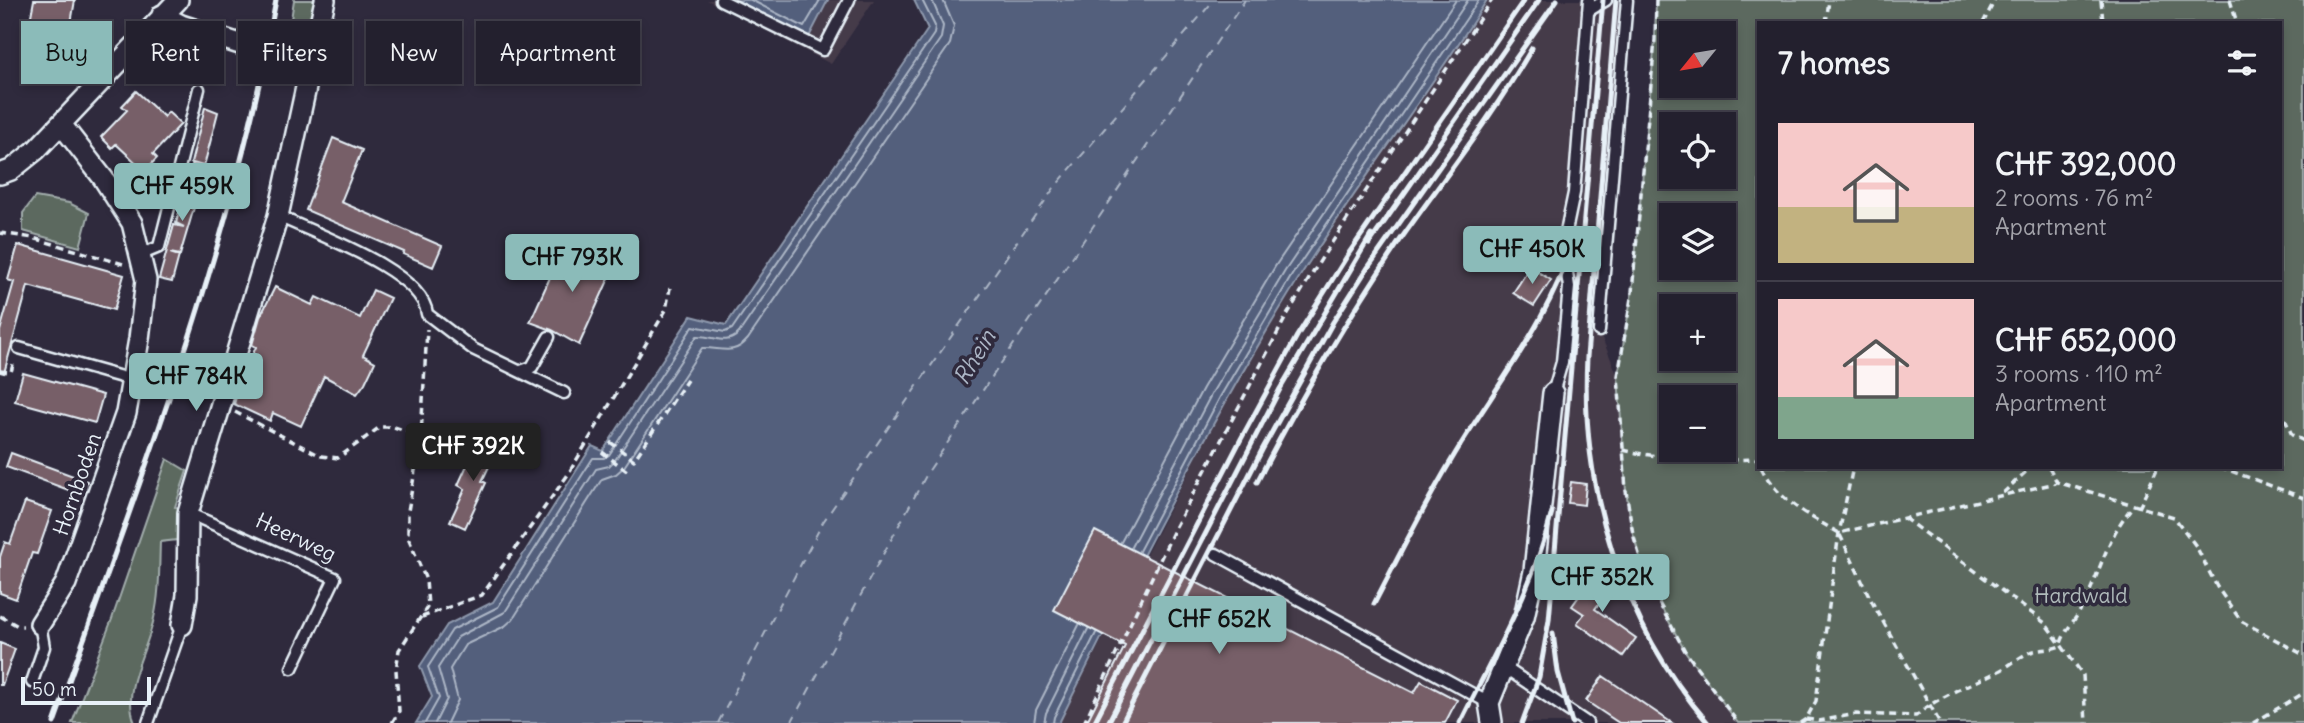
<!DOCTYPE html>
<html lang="en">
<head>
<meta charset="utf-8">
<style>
  :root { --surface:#23202e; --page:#2f2d3a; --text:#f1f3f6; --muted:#a3a3aa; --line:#403e4a; --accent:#8bbbb9 }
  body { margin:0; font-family:Delius,sans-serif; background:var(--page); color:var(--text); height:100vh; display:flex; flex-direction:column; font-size:26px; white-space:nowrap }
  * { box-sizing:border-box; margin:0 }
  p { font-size:23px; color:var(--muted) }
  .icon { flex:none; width:38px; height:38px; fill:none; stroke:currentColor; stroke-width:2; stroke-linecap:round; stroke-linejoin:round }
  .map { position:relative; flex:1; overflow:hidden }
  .side { position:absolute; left:1757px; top:21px; width:525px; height:448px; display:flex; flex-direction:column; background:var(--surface); border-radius:0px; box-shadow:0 4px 10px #0003,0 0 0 2px var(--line) }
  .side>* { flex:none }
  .guide { position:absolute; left:21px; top:21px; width:665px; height:63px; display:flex; gap:14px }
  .needle { width:46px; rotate:240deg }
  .fabs { position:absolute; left:1659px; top:21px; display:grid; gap:14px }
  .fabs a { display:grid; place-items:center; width:77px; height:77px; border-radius:0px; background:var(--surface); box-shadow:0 4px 10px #0003,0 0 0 2px var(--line); font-size:35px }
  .scale { position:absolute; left:21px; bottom:18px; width:130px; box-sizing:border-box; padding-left:7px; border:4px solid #e8f1f8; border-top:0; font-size:19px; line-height:24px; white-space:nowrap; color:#e8f1f8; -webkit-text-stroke:5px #2f2a3d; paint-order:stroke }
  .price { position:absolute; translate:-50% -60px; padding:0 16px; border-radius:7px; background:var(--accent); color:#111; font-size:23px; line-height:46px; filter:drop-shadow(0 2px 4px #0008) }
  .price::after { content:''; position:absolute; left:50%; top:42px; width:21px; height:16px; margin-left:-10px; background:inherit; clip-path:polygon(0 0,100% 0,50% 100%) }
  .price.active { background:#222; color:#fff }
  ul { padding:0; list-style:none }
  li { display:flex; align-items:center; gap:21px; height:175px; padding:0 21px }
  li+li { border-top:2px solid var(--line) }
  li span { display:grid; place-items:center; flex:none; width:196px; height:140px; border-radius:0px; color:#555 }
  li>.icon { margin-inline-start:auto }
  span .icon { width:84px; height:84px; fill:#fffc; stroke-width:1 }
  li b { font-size:30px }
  h2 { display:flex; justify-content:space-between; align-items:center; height:84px; padding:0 21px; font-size:30px }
  .tag { padding:0 24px; border-radius:0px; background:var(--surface); box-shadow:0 4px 10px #0003,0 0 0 2px var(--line); font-size:24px; line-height:63px }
  .tag.active { background:var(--accent); color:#111 }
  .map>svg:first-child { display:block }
</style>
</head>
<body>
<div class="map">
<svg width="2304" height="723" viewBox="0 0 2304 723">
  <rect width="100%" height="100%" fill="#2f2a3d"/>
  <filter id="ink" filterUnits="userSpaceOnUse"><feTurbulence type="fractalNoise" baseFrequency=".0143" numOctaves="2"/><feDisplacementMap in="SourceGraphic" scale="14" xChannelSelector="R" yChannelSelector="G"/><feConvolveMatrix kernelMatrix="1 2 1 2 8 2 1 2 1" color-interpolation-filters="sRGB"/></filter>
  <g filter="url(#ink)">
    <!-- built -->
    <path fill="#453a4a" d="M707,0H874L831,64Z
      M1487,0H1627L1599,331L1618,376L1623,450L1633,534L1647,581L1685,651L1738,723H1059L1226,400L1264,336L1329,232Z"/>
    <!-- green -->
    <path fill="#5b695f" stroke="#a2adac" stroke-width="2" fill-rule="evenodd" d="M294,0H319C314,22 315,53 286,51Z
      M1656,0H2304V723H1738L1685,651L1647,581L1633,534L1626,491L1618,376L1632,292L1655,40ZM1759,23H2280V467H1759ZM1671,33H1724V86H1671ZM1671,124H1724V177H1671ZM1671,215H1724V268H1671ZM1671,306H1724V359H1671ZM1671,397H1724V450H1671Z
      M35,197L69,203L89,213L80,247L23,231V213Z
      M167,459L187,471L175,507L182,508L177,540L160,542C159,567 160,593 154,618C147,653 121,688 135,723H72L112,619Z"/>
    <!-- water -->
    <path fill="#525e7b" stroke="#8e99ad" stroke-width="2" d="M735,0H828L809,37Z
      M914,0H1487C1427,95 1357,185 1297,281C1209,423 1133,573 1059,723H416L432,697L420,666L447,625L493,602L592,446L603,451L691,316L726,325L928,29Z"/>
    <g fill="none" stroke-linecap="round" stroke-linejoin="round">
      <!-- shore -->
      <path stroke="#acb6c6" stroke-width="2" d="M751,0L804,27L820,0
        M1121,542L1203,388L1276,265L1456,0
        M1131,547L1212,393L1285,271L1468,0
        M1139,551L1220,397L1292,275L1479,0
        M425,723L439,698L428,667L452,630L498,607L593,458H604L609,455L693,326L725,332L732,329L934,34L935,26L922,0
        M435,723L447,699L438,668L458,637L505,612L596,469L609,466L615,460L697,336C713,335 726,347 739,333L941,38L943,26L932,0
        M447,723L458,700L450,669L465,645L505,626L513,619L602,479L616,474L624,467L702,348C720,347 733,357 748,339L950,44L954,26L943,0
        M1034,723L1036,710L1079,625
        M1044,723L1046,713L1088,629
        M1053,723L1054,717L1096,633"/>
      <!-- ferry -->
      <path stroke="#acb6c6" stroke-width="2" stroke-dasharray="9 7" stroke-linecap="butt" d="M718,723L823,522L1054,188L1214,0
        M791,723L928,472L1245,0"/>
    </g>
    <!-- building -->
    <path fill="#775f68" stroke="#e8f1f8" stroke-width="2" d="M34,0H75L62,75L28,69L33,44L26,42Z
      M136,91L164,117L168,112L181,124L153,154L157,158L145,171L116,144L112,148L101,137L127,110L122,106Z
      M205,107L218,112L204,166L191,163Z
      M333,138L362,150L341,202L442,246L433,267L403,254L404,252L306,210Z
      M193,163L206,167L180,255L170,253L179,256L172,282L159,279L174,225L184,227L176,223Z
      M565,244L614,267L579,345L552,330L530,322Z
      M18,245L124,275L114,310L28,286L4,373L0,372V331L14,282L8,280Z
      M1530,267L1551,280L1534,306L1513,293Z
      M275,287L312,305L316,297L360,318L373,290L390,298L363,355L375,362L365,383L357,394L324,376L301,426L273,413L270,421L234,404L242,378L256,347L252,345L260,317Z
      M23,373L103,395L95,423L15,401Z
      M478,441L497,450L482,481L486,483L465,528L450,521L465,489L458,485Z
      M11,453L87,481L82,495L6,467Z
      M1571,482L1586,484L1584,505L1568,503Z
      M25,502L52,511L37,554L32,553L16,599L0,593V557L5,542L10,544Z
      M1095,531L1414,693L1421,681L1457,700L1445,723H1086L1125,646L1054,610Z
      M1600,567L1616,579L1595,609L1636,638L1623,656L1577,623L1584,614L1572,606Z
      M0,643L15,649L2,685H0Z
      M1603,676L1672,723H1619L1586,701Z"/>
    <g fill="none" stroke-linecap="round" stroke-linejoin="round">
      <defs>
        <path id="service" d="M721,0L823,50L849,0
          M1588,11L1606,0
          M278,216C314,233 423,271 427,314L473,349L564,393
          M140,255L159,247L199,89
          M1599,331L1627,0
          M19,348L132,380
          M521,371L532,367L549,337
          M1553,393L1562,362L1569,287L1563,246L1574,193L1589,0
          M188,513L335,578L292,668
          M1216,554L1489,703
          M1504,667L1587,723
          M32,682L44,647L40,624
          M148,723L182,625"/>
        <path id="minor" d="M162,15L181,25L311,67
          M0,174L11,170L36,150L178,0
          M40,624L66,583L126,413L139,339L146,280L132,223L103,178L61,124
          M182,625L187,595L188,513L278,216L325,0
          M1492,722L1489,703L1524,617L1534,571L1553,393"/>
      </defs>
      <!-- service casing -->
      <use href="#service" stroke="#e8f1f8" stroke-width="15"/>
      <!-- minor casing -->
      <use href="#minor" stroke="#e8f1f8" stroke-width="24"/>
      <!-- path -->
      <path stroke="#e8f1f8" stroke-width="3.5" stroke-dasharray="7 5" stroke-linecap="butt" d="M1656,0L1655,40L1632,292L1618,376L1626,491L1633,534L1647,581L1685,651L1738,723
        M2101,0L2103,23
        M2230,0L2237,23
        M1826,23L1829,0
        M1983,23L1995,0
        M0,233L33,238L123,264
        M0,371L11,372L14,361
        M2280,408L2292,435L2304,441
        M235,412L321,456L338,458L380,427H394L421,436
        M610,442L634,460L687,380
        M1623,450C1666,460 1714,461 1758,459
        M602,452L627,471
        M1759,453V462
        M1761,467C1777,500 1808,515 1839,533L2056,483
        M2049,467L2057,482L2174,517L2196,546L2217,587L2241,621L2304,655
        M2220,467L2304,498
        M2003,493L2031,467
        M2139,508L2158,467
        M1904,518L2045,623L2083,675L2086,723
        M1840,535L1872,602L1940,723
        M0,616L18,626H23
        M422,617L482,595L567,476L666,310L670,288
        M1806,719L1819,721L1856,714L1916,716C1939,695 1971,685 1999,671C2009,666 2018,658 2028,653C2039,648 2049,651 2060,646C2066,627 2073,624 2081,609C2101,573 2105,539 2133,506
        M392,723L399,711L396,670L399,650L428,606L426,580L408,537V511L421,436L427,329
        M1084,723L1174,530L1287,315L1323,256L1492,0
        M1800,723L1806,719L1816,701L1839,533L1853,467
        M2253,723L2304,693"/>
      <!-- service -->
      <use href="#service" stroke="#2f2a3d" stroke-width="10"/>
      <!-- minor -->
      <use href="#minor" stroke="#2f2a3d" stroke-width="19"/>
      <!-- rail -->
      <path stroke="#e8f1f8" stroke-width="5" d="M1616,0L1587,357C1580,488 1621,622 1708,723
        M1369,244L1539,0
        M1257,482C1301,397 1349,315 1403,236C1447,174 1494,114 1532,48
        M1374,604C1403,548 1432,490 1466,436C1508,370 1556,308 1576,231
        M1553,633L1558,672L1572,723
        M54,723C138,485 232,249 276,0
        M1094,723L1241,439L1297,336L1349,253L1524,0
        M1108,723L1280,389L1371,235
        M1122,723L1262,450L1333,322L1367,269L1557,0
        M1460,723C1494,654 1534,587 1552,512
        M1522,723L1539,677L1549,620L1603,0"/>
    </g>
  </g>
  <g text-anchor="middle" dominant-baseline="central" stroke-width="7" stroke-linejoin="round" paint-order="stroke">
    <!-- street labels -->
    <g font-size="21" fill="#e8f1f8" stroke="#2f2a3d">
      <text transform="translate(77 484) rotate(-71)">Hornboden</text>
      <text transform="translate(296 537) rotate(25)">Heerweg</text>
    </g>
    <!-- park labels -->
    <g font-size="21" fill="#b0bbbb" stroke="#2f2a3d">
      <text x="2081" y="595">Hardwald</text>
    </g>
    <!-- water labels -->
    <g font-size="23" font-style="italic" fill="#acb6c6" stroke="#2f2a3d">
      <text transform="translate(974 357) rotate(-59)">Rhein</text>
    </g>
  </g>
</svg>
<div class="fabs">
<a><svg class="needle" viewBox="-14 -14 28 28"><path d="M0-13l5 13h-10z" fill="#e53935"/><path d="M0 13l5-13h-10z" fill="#a3a3aa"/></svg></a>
<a><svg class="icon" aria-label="locate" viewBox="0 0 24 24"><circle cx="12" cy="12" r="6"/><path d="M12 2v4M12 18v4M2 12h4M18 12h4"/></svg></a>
<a><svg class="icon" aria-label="layers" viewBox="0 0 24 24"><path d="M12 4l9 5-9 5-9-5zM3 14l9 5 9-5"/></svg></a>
<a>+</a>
<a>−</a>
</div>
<div class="scale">50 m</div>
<b class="price" style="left:182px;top:223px">CHF 459K</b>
<b class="price" style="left:1532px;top:286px">CHF 450K</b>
<b class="price" style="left:572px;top:294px">CHF 793K</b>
<b class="price" style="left:196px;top:413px">CHF 784K</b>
<b class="price active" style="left:473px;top:483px">CHF 392K</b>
<b class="price" style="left:1602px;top:614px">CHF 352K</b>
<b class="price" style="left:1219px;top:656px">CHF 652K</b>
<div class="guide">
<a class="tag active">Buy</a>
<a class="tag">Rent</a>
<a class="tag">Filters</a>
<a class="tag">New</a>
<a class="tag">Apartment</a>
</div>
<section class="side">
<h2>7 homes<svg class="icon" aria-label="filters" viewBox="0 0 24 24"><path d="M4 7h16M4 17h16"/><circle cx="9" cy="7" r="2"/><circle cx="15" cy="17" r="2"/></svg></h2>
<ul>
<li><span style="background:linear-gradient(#f6c9c9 60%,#c2b280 0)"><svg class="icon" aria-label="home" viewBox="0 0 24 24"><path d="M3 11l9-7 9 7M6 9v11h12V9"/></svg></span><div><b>CHF 392,000</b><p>2 rooms · 76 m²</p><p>Apartment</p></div></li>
<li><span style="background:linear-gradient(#f6c9c9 70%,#7fa58c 0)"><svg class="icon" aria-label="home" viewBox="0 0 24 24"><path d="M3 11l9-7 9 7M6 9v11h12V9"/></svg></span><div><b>CHF 652,000</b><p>3 rooms · 110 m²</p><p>Apartment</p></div></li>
</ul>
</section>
</div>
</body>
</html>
